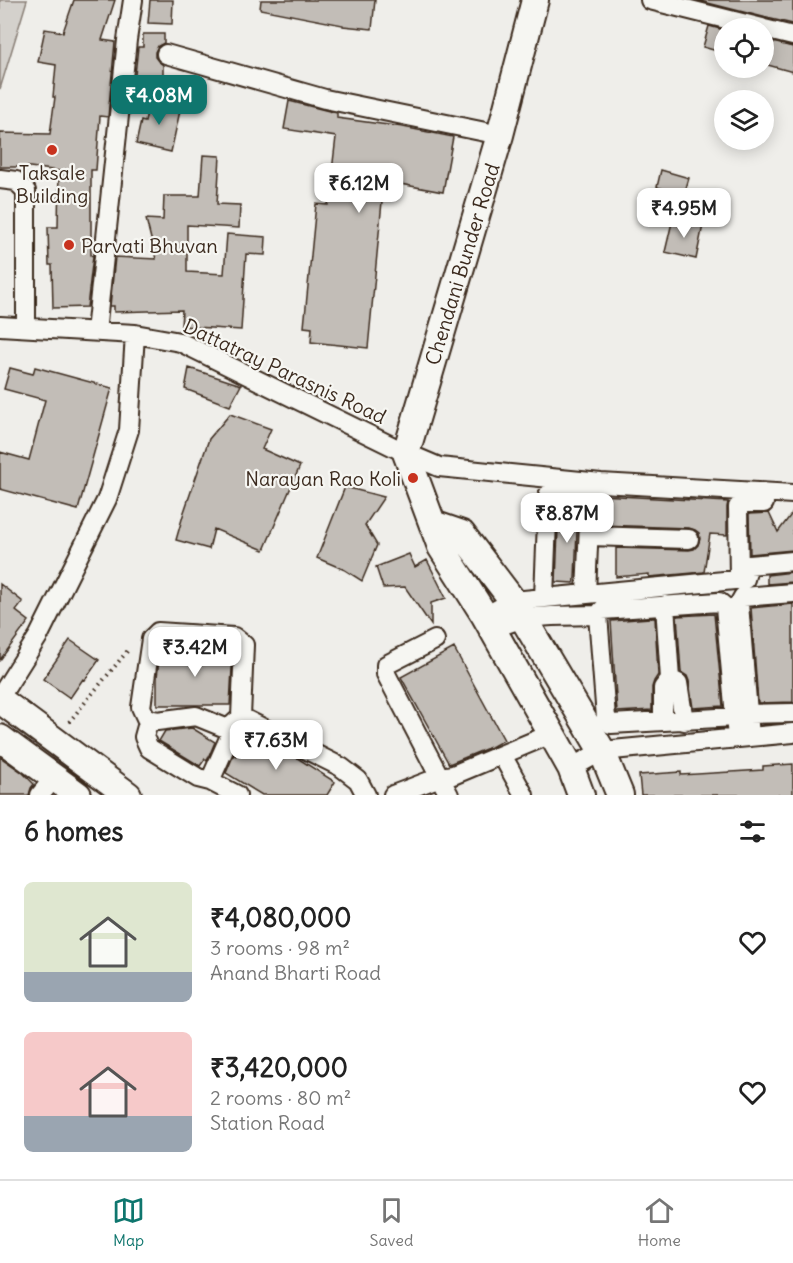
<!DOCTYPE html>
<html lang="en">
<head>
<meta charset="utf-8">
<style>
  :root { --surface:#fff; --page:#f6f6f6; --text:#222; --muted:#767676; --line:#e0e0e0; --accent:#0f766e }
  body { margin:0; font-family:Delius,sans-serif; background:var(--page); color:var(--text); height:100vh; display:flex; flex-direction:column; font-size:22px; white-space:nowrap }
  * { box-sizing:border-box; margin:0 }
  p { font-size:20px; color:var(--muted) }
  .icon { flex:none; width:33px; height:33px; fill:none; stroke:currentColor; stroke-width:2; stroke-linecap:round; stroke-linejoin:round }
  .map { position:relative; height:795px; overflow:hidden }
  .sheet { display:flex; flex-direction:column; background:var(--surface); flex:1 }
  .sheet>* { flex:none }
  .buttons { position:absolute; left:714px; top:18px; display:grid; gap:12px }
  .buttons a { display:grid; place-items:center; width:60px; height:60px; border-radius:50%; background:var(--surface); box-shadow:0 3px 15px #0003; font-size:30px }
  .price { position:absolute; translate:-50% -51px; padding:0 14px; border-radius:12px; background:#fff; color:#222; font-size:20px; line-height:39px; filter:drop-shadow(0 2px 3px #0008) }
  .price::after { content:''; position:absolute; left:50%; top:36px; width:18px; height:14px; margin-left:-9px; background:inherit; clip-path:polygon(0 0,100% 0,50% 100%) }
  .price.active { background:var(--accent); color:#fff }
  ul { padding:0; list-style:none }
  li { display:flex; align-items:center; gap:18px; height:150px; padding:0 24px }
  li span { display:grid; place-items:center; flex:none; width:168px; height:120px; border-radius:9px; color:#555 }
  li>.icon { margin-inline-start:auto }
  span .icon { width:72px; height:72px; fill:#fffc; stroke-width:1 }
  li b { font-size:26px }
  h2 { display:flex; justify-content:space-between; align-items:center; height:72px; padding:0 24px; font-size:26px }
  .tabs { display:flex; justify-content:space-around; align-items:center; height:84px; border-top:2px solid var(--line); background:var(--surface); font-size:16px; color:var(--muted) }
  .tabs a { display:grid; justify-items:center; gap:3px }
  .tabs .active { color:var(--accent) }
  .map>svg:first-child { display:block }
</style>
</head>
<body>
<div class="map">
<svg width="793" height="795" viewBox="0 0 793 795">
  <rect width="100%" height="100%" fill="#efeeea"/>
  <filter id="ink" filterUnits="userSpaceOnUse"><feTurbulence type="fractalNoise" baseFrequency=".0167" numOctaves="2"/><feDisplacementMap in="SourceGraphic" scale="12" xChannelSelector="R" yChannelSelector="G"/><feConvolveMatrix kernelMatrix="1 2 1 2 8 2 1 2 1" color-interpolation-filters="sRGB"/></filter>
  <g filter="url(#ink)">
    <!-- green -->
    <path fill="#d4d1cc" stroke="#887e75" stroke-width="1.5" d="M0,0H27L0,89Z"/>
    <!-- building -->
    <path fill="#c2bdb7" stroke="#3b2a1e" stroke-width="1.5" d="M74,0H115L102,40L115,42L108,117L100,116L96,170H91V255L93,256L87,307L53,308L52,265H49L48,227H58L59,171L30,167H0V133L50,134L55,97H53L56,65L38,62L45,29L63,32Z
      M150,0H173L172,24L148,23Z
      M261,0H375L372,29L343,26V25L260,9Z
      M696,0H793V24L767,18Z
      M709,26L724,30V53L703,47Z
      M143,34H164V43L158,46L155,52V57L158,61L163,65V84H134L138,47H143Z
      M764,40L793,47V72L764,64Z
      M149,100L181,106L171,152L136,144L141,121L145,122Z
      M289,101L337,113V118L403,127L453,137L443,192L384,181L368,348L311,342L312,328L304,327L316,204L328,205L336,137L284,129Z
      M203,155L220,156L217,204L240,205L239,228L187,225V272L224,274L227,234L266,237L265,255L246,254L241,330L181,326L182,310L114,312V306H110L115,257L156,259L146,219L163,220L164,196H200Z
      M661,170L689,178L684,195L657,187Z
      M673,218L703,225L696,259L665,252Z
      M35,367L112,388L78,510L0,489V452L29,460L45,400L4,389L10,368L33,374Z
      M189,368L241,385L230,406L185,389Z
      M230,414L271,429L262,449L300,466L264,550L214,529L209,549L176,540L184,512L209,439Z
      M345,487L384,497L365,525L377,545L362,581L345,570L317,558Z
      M600,495L728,502L727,507V535L710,534L704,572L649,577V574L616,577V548L689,550L694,549L698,545L700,539L699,533L695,530L689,528L600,525L601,500Z
      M559,504L578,506L575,578L574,583L556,582Z
      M793,512V550L750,554L749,514L769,513L778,532Z
      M409,554L415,567L427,560L446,598L431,603V625L405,587L383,588L376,567Z
      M793,572V582L767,584V575Z
      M0,584L23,602L16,611L29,621L0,660Z
      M793,604V702L758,703L751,608Z
      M714,614L723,706L693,708L689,681L687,676L681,672L677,616Z
      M650,618H655L658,675L654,681L652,687V710L617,712L611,621Z
      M70,640L99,660L85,680L83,679L70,698L43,679Z
      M214,647L230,648L233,650L230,705H157V677L160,652H214Z
      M454,648L504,740L493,746L449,764L401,677Z
      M192,728L215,742L207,761L205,759L200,766L159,741L165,731Z
      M250,734L291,754L335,782L327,795H262L226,773L234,754L236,756Z
      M0,757L23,773L34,784L31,788L29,795H0Z
      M793,764V795H641L639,775L681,772V775L763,770V766Z"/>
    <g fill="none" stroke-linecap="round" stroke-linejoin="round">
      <defs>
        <path id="street" d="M650,0L762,28
          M764,29L793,36
          M166,54L325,99L500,135
          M0,179L16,181L26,191V327
          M0,326L135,334L180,342L406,453L439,467L601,483L793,494
          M96,332L127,40L133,0
          M590,536L689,539
          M739,579L738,507L742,503H764
          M544,597L548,495L551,492L585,495L590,500L586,593
          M665,605L670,679L678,683L684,721
          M485,616L513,601L745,579L749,565L793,561
          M492,629L523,618L552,616L598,615
          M158,632L234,637L244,645L241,717L228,729L196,716L157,721L146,718L141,707L151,639Z
          M435,640L386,665V674L449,795
          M0,697L39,635L107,499L129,430L135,334
          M748,714L793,713
          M241,717L341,767L358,780L366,795
          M735,717L611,724L606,718L598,615L602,610L719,602L725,607L737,738
          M149,719L144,737L149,748L198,778L210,781
          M663,721V688L670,679
          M228,729L230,736L210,781L237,795
          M750,737L739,604L743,597L793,593
          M502,755L524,795
          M571,768L602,751L793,733
          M40,795L54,778
          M393,795L440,777L453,775L551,734"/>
        <path id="secondary" d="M535,0L500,135L406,453L441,547L485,616L571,768L581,795
          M433,524L462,534L513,601L602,751L620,795
          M0,700L128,795
          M0,738L78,795"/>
      </defs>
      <!-- street casing -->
      <use href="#street" stroke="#3b2a1e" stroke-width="22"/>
      <!-- secondary casing -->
      <use href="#secondary" stroke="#3b2a1e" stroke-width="30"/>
      <!-- path -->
      <path stroke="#3b2a1e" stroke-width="4" stroke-dasharray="1.5 4.5" stroke-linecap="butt" d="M69,722L129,649"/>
      <!-- street -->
      <use href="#street" stroke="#f6f6f2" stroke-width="18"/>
      <!-- secondary -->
      <use href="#secondary" stroke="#f6f6f2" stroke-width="26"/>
    </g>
  </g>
  <!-- markers -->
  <g fill="#c8321e" stroke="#f6f6f2" stroke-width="2">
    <circle cx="52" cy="150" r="6"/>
    <circle cx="69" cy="245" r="6"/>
    <circle cx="413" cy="478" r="6"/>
  </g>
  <g text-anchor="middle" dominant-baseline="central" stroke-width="4.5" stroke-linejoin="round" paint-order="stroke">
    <!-- poi labels -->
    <g font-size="20" fill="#3b2a1e" stroke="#f6f6f2">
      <text x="52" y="172">Taksale<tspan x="52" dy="23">Building</tspan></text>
      <text x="81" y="245" text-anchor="start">Parvati Bhuvan</text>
      <text x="401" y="478" text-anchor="end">Narayan Rao Koli</text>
    </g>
    <!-- street labels -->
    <g font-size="20" fill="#3b2a1e" stroke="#f6f6f2">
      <text transform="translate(462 264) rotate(-73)">Chendani Bunder Road</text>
      <text transform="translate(285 371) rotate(25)">Dattatray Parasnis Road</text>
    </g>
  </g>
</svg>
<div class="buttons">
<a><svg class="icon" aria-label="locate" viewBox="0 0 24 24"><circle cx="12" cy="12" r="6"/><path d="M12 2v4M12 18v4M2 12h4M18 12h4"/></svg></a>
<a><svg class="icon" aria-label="layers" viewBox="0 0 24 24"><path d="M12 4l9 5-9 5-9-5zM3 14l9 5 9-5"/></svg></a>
</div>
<b class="price active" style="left:159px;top:126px">₹4.08M</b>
<b class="price" style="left:359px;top:214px">₹6.12M</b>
<b class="price" style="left:684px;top:239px">₹4.95M</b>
<b class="price" style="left:567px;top:544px">₹8.87M</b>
<b class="price" style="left:195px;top:678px">₹3.42M</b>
<b class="price" style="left:276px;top:771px">₹7.63M</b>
</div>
<section class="sheet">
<h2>6 homes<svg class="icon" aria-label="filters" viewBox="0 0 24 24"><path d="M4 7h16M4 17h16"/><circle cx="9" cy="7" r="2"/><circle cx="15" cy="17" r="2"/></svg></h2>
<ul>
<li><span style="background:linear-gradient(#dfe7d0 75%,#9aa5b1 0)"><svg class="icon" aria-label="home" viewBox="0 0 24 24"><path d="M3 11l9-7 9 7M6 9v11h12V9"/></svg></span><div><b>₹4,080,000</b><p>3 rooms · 98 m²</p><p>Anand Bharti Road</p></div><svg class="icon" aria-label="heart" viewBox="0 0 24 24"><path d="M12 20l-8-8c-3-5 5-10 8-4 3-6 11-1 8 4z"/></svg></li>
<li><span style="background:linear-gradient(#f6c9c9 70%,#9aa5b1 0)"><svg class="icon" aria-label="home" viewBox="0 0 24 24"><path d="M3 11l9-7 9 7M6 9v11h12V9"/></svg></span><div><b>₹3,420,000</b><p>2 rooms · 80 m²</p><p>Station Road</p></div><svg class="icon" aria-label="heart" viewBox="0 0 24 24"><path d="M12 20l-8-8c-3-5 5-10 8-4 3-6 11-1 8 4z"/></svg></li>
</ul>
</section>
<nav class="tabs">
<a class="active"><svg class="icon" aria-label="map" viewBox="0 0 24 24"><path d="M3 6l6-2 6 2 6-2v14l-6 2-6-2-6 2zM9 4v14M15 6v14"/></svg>Map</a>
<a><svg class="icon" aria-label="saved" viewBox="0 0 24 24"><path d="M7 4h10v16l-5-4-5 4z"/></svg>Saved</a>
<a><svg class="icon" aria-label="home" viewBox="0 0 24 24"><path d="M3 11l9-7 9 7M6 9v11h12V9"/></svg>Home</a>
</nav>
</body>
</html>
